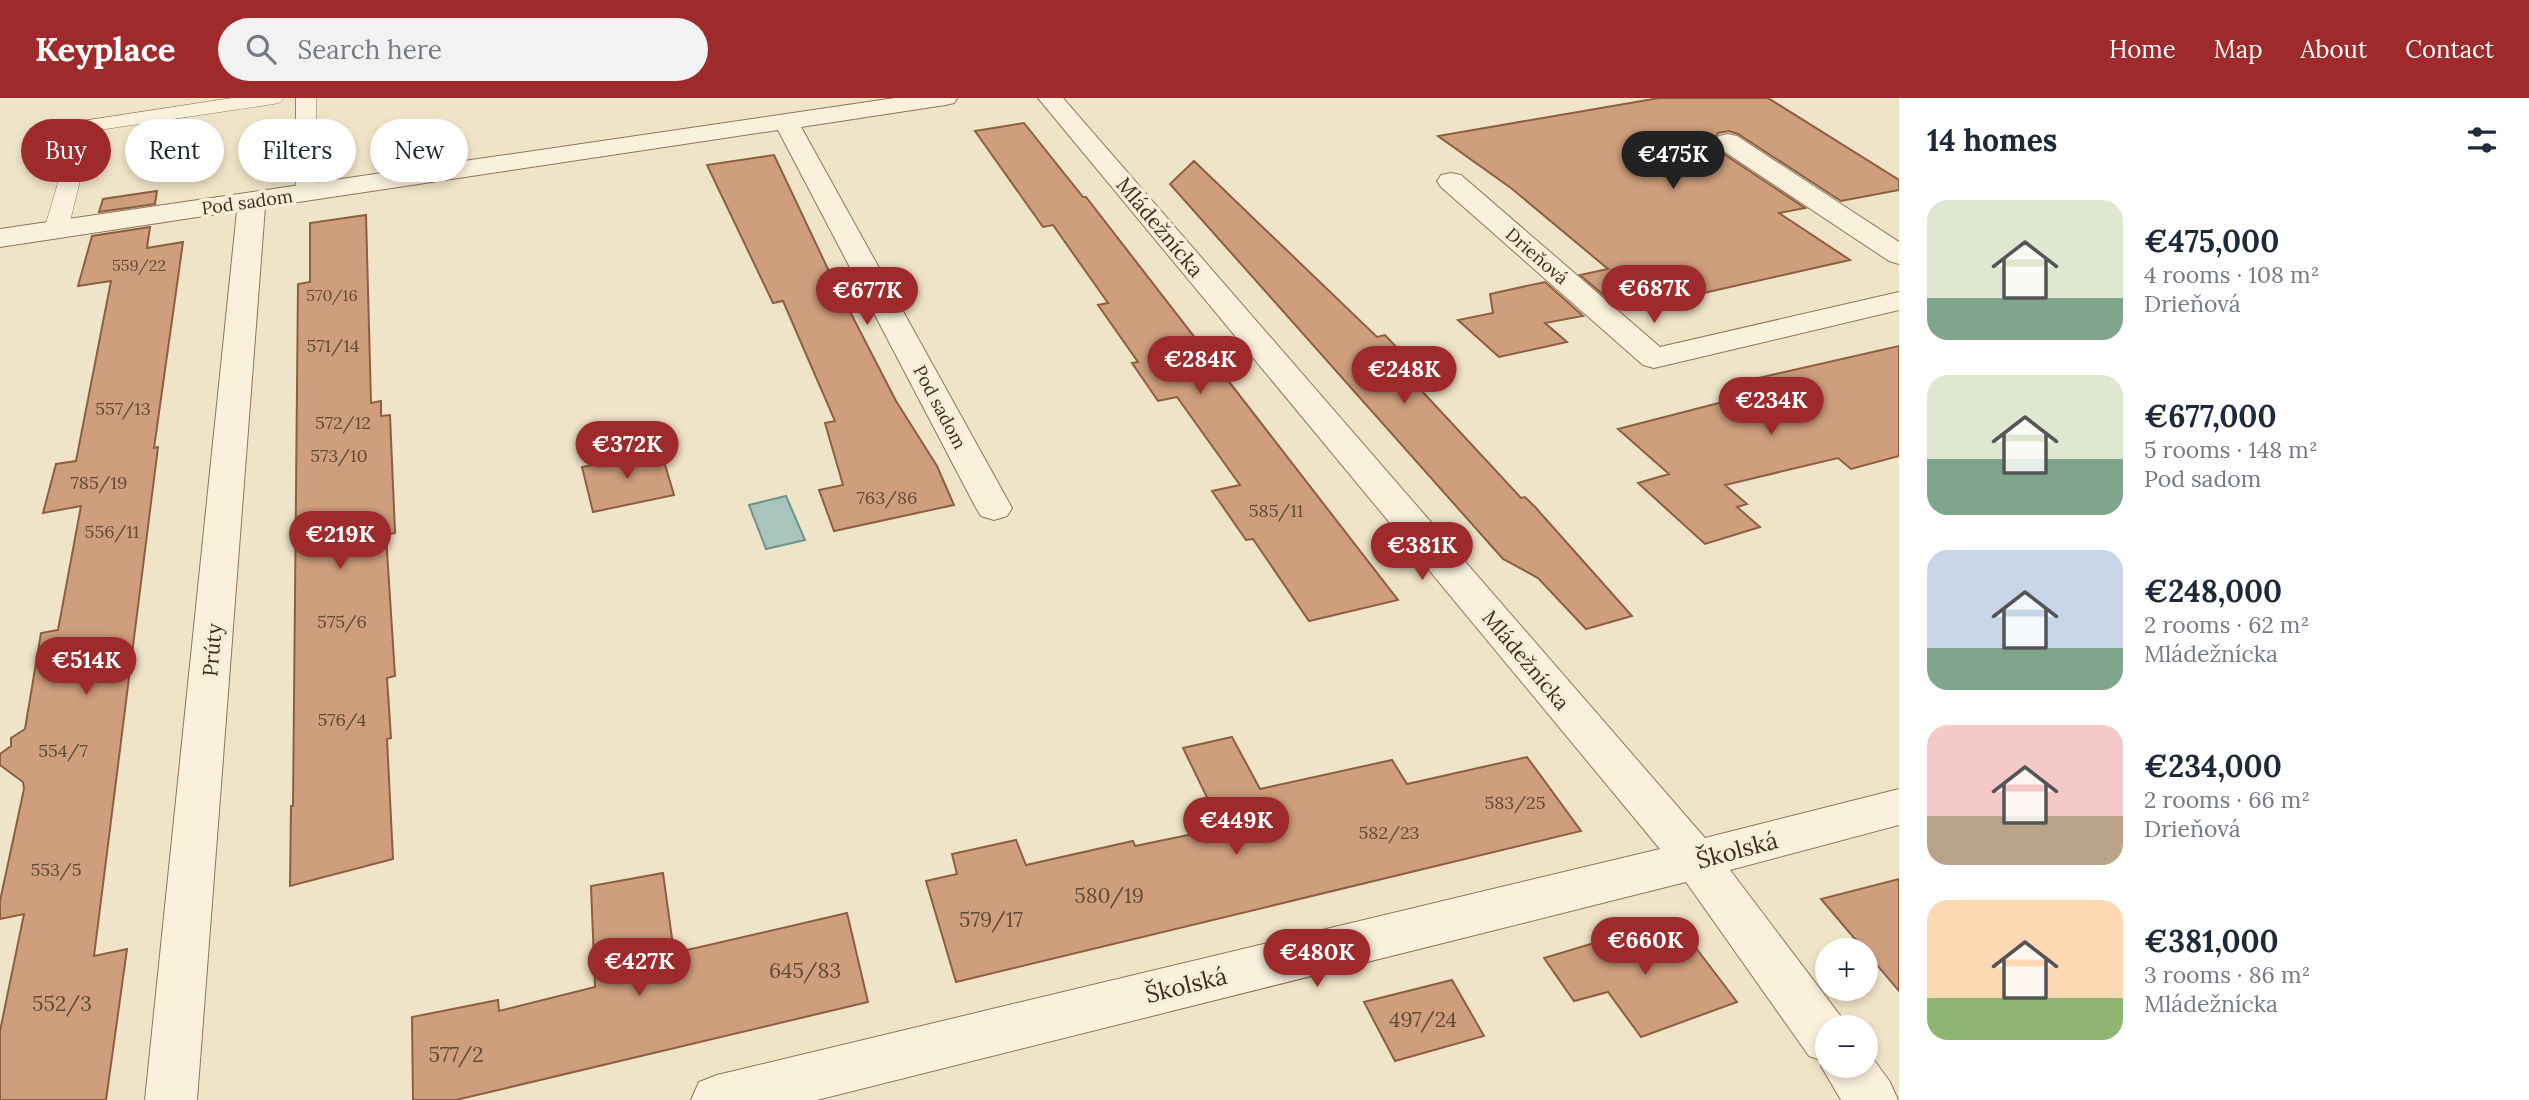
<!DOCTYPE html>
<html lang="en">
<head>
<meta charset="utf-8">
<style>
  :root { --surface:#fff; --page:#f2f2f3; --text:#1f2937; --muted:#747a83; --accent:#9e2a2b }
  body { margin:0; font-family:Lora,serif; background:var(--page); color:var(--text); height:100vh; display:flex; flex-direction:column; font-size:26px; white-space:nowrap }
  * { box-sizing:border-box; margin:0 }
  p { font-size:23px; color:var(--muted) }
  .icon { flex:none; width:38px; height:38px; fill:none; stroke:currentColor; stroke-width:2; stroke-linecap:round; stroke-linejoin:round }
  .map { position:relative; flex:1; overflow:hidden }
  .sheet { display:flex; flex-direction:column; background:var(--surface); width:630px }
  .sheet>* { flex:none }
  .hud { position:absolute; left:21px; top:21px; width:665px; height:63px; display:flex; gap:14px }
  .buttons { position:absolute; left:1815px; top:840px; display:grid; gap:14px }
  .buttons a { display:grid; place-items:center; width:63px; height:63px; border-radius:50%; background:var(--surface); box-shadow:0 4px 10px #0003; font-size:35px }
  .price { position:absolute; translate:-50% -60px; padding:0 16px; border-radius:24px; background:var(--accent); color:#fff; font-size:23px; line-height:46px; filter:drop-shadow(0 2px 4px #0008) }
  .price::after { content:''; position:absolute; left:50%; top:42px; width:21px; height:16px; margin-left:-10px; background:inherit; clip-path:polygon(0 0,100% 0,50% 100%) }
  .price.active { background:#222; color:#fff }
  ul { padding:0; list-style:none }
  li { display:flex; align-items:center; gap:21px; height:175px; padding:0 28px }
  li span { display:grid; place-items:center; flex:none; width:196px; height:140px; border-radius:21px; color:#555 }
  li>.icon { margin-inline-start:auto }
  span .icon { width:84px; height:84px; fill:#fffc; stroke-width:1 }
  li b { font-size:30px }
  h2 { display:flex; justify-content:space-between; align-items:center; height:84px; padding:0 28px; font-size:30px }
  .pill { padding:0 24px; border-radius:32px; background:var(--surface); box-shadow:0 4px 10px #0003; font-size:24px; line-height:63px }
  .pill.active { background:var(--accent); color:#fff }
  header { display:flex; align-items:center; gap:42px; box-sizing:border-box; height:98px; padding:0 35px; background:var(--accent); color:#fff }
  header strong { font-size:33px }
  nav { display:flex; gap:38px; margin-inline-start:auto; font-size:24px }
  .search { width:490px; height:63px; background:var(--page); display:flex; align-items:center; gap:18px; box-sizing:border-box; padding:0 24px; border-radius:38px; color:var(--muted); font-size:26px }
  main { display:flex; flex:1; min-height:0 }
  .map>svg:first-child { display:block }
</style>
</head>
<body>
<header>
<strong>Keyplace</strong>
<div class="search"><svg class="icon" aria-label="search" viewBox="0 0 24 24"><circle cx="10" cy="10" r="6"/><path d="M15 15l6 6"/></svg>Search here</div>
<nav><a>Home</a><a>Map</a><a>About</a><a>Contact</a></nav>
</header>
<main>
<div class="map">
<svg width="1899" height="1002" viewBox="0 0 1899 1002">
  <rect width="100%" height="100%" fill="#f0e4c8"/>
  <!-- water -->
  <path fill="#a9c4bc" stroke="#6f938a" stroke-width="2" d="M786,398L805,442L766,451L749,407Z"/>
  <!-- building -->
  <path fill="#cf9f7d" stroke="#8d5f41" stroke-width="2" d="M1659,0H1768L1899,82V92L1841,103L1738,36L1729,33L1718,35L1713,43L1718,52L1805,110L1779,115L1850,162L1708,194L1620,211L1580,177L1608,171L1511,90L1438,38Z
    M1024,25L1083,99H1086L1398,502L1309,523L1253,441L1246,442L1212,393L1240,387L1177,299L1158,303L1132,265L1138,264L1098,207L1108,205L1053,127L1043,129L975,33Z
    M774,57L827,169L896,303L937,368L954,407L834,433L819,392L843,387L825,325L835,323L783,203L773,205L707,67Z
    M1194,63L1377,239L1385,237L1421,275L1408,278L1521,400L1525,399L1536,410L1632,518L1586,531L1538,480L1503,461L1170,86Z
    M157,93L155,106L99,114L103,101Z
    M366,117L371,305L381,303V318L390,317L395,435L386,437L395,578L387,580L391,640L387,641L393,761L290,788L291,708H293L298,186L310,184V125Z
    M150,129L147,150L183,144L154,350L158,349L94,858L127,851L106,1002H0V933L24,816L0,821V803L24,691L23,684L0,667V656L11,648V640L25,631L41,535L58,532L81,408L43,415L56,366L76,363L111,183L78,188L92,138Z
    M1545,184L1583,218L1545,225L1567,244L1499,259L1458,222L1493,215L1490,196Z
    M1899,248V358L1851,371L1838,360L1725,387L1747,406L1737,409L1760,429L1705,446L1638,385L1669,376L1618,331L1746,298L1732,286Z
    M661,353L674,397L593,414L582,369Z
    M1232,639L1260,691L1392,662L1407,686L1527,659L1581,733L956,884L926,783L957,776L952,756L1016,742L1026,767L1133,743L1135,748L1222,730L1183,650Z
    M663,775L674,855L847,815L868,904L456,1002H413L412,919L498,902L499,913L595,889L591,788Z
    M1899,781V893L1821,801Z
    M1674,821L1737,904L1641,939L1608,894L1574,903L1544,860Z
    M1452,882L1484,938L1395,963L1364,904Z"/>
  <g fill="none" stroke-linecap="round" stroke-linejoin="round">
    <defs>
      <path id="lane" d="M232,0H284L281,4L274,6L92,33L68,132L64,137H48L44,132L76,24Z
        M296,0H316L318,95L315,100H299L296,95Z"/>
      <path id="street" d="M895,0H957L954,5L945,7L801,29L1012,410L1007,418L994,422L981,418L976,410L778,32L265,109L197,1002H145L237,113L0,149V131Z
        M1038,0H1063L1705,740L1899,691V727L1730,772L1845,924L1847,929H1827V968H1866V951L1890,984L1898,1002H1841L1821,968L1823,963L1809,958L1686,784L817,1002H691L699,984L717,977L1660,751Z
        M1728,36L1737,38L1899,144V166L1889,163L1719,50L1715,44L1719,38Z
        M1451,75L1461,77L1660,249L1899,194V212L1654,270L1643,267L1441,89L1437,83L1441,77Z"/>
    </defs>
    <!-- lane casing -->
    <use href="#lane" stroke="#8d765c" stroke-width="1"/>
    <!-- street casing -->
    <use href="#street" stroke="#8d765c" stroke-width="2"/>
    <!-- lane -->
    <use href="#lane" fill="#faf1dc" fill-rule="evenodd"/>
    <!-- street -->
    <use href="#street" fill="#faf1dc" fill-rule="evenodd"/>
  </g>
  <g text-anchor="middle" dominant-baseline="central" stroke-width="7" stroke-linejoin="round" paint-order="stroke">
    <!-- far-number labels -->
    <g font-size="16" fill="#624a37">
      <text x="139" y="167">559/22</text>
      <text x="332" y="197">570/16</text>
    </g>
    <!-- far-street labels -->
    <g font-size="18" fill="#3d2e20" stroke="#f7eed8">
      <text transform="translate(247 104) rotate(-8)">Pod sadom</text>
      <text transform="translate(1537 158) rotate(41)">Drieňová</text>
      <text transform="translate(940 309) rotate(62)">Pod sadom</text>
    </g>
    <!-- number labels -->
    <g font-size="18" fill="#624a37">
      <text x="333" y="247">571/14</text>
      <text x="123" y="310">557/13</text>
      <text x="343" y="324">572/12</text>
      <text x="339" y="357">573/10</text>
      <text x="99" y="384">785/19</text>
      <text x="887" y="399">763/86</text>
      <text x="1276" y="412">585/11</text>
      <text x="112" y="433">556/11</text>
      <text x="342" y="523">575/6</text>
      <text x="342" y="621">576/4</text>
      <text x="63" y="652">554/7</text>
      <text x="1515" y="704">583/25</text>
      <text x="1389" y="734">582/23</text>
      <text x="56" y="771">553/5</text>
    </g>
    <!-- street labels -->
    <g font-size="21" fill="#3d2e20" stroke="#f7eed8">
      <text transform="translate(1160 129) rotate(50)">Mládežnícka</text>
      <text transform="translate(212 552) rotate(-85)">Prúty</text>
      <text transform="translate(1526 562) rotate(50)">Mládežnícka</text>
    </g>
    <!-- near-number labels -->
    <g font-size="21" fill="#624a37">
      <text x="1109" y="797">580/19</text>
      <text x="991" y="821">579/17</text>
      <text x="805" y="872">645/83</text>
      <text x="62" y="905">552/3</text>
      <text x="1423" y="921">497/24</text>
      <text x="456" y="956">577/2</text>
    </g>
    <!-- near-street labels -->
    <g font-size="24" fill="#3d2e20" stroke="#f7eed8">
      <text transform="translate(1737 752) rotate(-15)">Školská</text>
      <text transform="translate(1186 887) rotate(-14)">Školská</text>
    </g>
  </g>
</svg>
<div class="buttons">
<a>+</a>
<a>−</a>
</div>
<b class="price active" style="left:1673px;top:93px">€475K</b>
<b class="price" style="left:1654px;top:227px">€687K</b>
<b class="price" style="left:867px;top:229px">€677K</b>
<b class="price" style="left:1200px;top:298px">€284K</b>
<b class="price" style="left:1404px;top:308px">€248K</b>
<b class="price" style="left:1771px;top:339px">€234K</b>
<b class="price" style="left:627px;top:383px">€372K</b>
<b class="price" style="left:340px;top:473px">€219K</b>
<b class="price" style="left:1422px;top:484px">€381K</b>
<b class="price" style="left:86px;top:599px">€514K</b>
<b class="price" style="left:1236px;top:759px">€449K</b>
<b class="price" style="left:1645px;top:879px">€660K</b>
<b class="price" style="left:1317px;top:891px">€480K</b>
<b class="price" style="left:639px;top:900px">€427K</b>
<div class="hud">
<a class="pill active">Buy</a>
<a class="pill">Rent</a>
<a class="pill">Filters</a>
<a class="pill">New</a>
</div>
</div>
<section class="sheet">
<h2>14 homes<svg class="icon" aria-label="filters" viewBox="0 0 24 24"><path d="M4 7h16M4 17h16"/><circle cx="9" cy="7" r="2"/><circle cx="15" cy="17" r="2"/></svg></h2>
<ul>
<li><span style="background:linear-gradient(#dfe7d0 70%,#7fa58c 0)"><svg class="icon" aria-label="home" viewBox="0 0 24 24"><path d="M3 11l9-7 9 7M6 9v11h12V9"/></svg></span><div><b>€475,000</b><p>4 rooms · 108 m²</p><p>Drieňová</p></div></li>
<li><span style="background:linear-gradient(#dfe7d0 60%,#7fa58c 0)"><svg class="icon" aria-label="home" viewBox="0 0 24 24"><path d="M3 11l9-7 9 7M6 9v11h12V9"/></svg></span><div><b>€677,000</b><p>5 rooms · 148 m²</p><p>Pod sadom</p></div></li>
<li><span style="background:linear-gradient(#c9d6e8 70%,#7fa58c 0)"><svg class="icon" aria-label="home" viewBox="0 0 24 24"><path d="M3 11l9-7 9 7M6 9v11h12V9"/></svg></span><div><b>€248,000</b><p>2 rooms · 62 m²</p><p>Mládežnícka</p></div></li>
<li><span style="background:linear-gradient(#f6c9c9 65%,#b9a48a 0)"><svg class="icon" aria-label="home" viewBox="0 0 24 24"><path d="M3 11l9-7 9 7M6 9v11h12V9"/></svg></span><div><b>€234,000</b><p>2 rooms · 66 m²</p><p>Drieňová</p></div></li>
<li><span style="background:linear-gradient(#ffd9b3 70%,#8fb573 0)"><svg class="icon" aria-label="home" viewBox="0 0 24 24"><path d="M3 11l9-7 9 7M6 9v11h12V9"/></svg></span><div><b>€381,000</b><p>3 rooms · 86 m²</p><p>Mládežnícka</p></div></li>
</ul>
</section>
</main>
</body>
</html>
